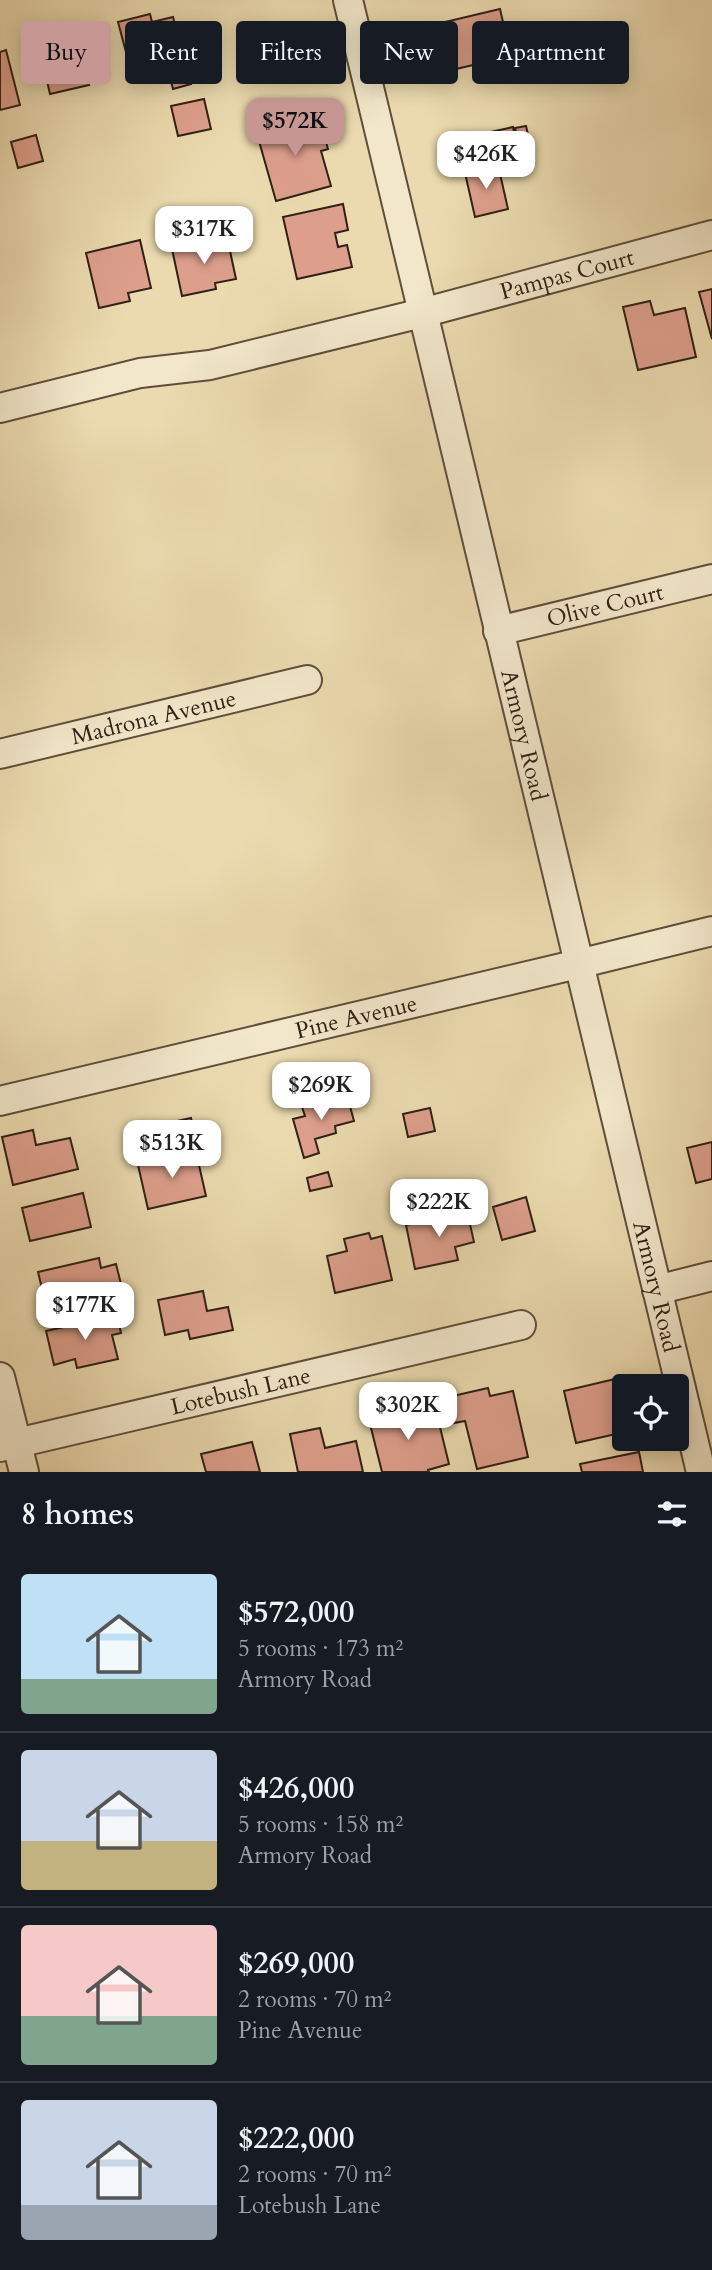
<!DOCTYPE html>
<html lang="en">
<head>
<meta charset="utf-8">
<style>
  :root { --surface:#171b24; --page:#20242c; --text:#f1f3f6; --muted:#9ea1a6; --line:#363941; --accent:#c59692 }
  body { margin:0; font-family:Cardo,serif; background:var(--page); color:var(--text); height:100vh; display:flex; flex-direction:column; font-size:26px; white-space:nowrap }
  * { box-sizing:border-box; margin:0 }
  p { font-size:23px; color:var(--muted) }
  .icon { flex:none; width:38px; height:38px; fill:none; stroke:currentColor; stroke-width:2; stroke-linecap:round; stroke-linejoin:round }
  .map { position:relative; height:1472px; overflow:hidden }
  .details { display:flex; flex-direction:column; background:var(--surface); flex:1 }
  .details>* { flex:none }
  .top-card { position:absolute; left:21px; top:21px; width:670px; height:63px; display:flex; gap:14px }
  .tools { position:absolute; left:612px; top:1374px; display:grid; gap:14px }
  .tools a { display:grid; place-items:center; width:77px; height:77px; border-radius:7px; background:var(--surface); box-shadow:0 4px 18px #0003; font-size:35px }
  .price { position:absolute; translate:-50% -60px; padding:0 16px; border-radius:14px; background:#fff; color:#222; font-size:23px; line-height:46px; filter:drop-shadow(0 2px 4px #0008) }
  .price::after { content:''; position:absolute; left:50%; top:42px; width:21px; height:16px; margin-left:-10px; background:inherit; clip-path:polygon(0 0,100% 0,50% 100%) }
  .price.selected { background:var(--accent); color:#111 }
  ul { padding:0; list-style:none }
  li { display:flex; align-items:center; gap:21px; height:175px; padding:0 21px }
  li+li { border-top:2px solid var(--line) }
  li span { display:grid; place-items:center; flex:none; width:196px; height:140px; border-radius:7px; color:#555 }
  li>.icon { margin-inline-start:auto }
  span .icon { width:84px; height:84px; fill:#fffc; stroke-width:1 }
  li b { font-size:30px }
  h2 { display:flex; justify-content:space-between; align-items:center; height:84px; padding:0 21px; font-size:30px }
  .tag { padding:0 24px; border-radius:7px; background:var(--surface); box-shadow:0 4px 18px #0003; font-size:24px; line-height:63px }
  .tag.selected { background:var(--accent); color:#111 }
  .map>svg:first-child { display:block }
</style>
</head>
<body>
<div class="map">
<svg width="712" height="1472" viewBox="0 0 712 1472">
  <rect width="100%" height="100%" fill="#ebdaaf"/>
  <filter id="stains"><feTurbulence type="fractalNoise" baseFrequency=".00286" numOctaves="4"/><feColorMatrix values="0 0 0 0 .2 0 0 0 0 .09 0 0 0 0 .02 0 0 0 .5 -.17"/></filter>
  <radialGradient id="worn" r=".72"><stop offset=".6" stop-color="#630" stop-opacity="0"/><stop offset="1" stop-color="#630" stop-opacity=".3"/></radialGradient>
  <!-- building -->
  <path fill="#dd9f8c" stroke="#302016" stroke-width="2" d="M500,9L506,35L498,37L503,58L456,69L445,22Z
    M150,14L152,22L173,17L191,84L173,89L166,62L131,71L118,22Z
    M88,31L98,73L86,76L89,85L50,94L38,42Z
    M6,50L20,105L0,110V52Z
    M204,99L211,129L178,136L171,106Z
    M319,117L328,149L321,151L331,186L276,201L257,134Z
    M526,126L529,139L518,141L515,128Z
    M513,127L518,150L491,156L486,133Z
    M36,135L43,161L18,168L11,142Z
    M498,165L508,209L475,217L465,173Z
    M343,204L348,230L335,233L338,247L347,245L352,267L297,279L283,217Z
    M227,237L236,279L215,283L216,289L182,296L172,249Z
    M140,240L151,288L128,293L130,301L99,308L86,253Z
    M712,289V339L699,292Z
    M650,301L654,315L685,308L696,357L638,370L623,307Z
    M347,1095L354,1121L335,1126L336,1133L315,1139L319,1153L304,1158L293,1119L305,1116L302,1107Z
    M430,1108L435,1131L408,1137L403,1114Z
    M191,1118L196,1141L173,1146L168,1123Z
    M33,1130L36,1145L70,1138L78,1169L13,1185L2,1137Z
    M712,1142V1179L696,1183L687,1148Z
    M196,1152L206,1196L148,1209L138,1165Z
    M328,1172L332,1186L310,1191L307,1178Z
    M83,1193L91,1227L30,1241L22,1208Z
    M526,1197L535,1231L502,1240L493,1207Z
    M467,1211L474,1242L455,1247L458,1260L415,1269L406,1225Z
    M369,1233L371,1239L382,1236L392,1280L335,1293L327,1256L347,1251L344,1239Z
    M99,1258L101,1268L116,1264L121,1284L45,1301L38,1272Z
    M203,1291L207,1311L228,1307L233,1330L190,1339L188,1330L165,1335L158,1300Z
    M117,1315L121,1333L112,1335L118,1359L77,1368L75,1359L54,1365L46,1331Z
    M615,1379L620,1404L625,1403V1432L576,1443L564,1391Z
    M488,1388L490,1396L513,1391L528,1457L477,1469L465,1421L449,1424L444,1398Z
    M403,1407L406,1419L436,1411L449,1464L428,1470L429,1472H382L368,1416Z
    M320,1428L325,1448L356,1441L363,1472H298L290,1434Z
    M252,1442L260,1472H206L201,1454Z
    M639,1452L643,1472H582L580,1464Z"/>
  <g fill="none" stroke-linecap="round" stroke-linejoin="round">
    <defs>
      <g id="minor">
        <path id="s1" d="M348,0L701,1472"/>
        <path id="s2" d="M0,408L140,373L210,365L422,313L712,235"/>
        <path id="s3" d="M498,631L712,579"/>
        <path id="s4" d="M0,754L307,680"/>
        <path id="s5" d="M0,1101L578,964L712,931"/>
        <path d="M657,1290L712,1276"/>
        <path d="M0,1377L24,1472"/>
        <path id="s6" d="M0,1447L521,1325"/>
      </g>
    </defs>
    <!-- minor casing -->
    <use href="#minor" stroke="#5f4e3c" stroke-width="32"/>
    <!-- minor -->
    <use href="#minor" stroke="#f2e7cb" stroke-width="28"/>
  </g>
  <g text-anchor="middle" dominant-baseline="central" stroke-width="6" stroke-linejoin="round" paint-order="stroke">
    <!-- street labels -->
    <g font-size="23" fill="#302016" stroke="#f2e7cb">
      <text stroke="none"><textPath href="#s2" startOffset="583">Pampas Court</textPath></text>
      <text stroke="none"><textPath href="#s3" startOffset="110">Olive Court</textPath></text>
      <text stroke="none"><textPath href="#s4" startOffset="158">Madrona Avenue</textPath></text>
      <text stroke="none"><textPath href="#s1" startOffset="756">Armory Road</textPath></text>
      <text stroke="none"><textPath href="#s5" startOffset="366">Pine Avenue</textPath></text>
      <text stroke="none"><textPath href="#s1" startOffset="1323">Armory Road</textPath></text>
      <text stroke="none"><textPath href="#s6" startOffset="247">Lotebush Lane</textPath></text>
    </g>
  </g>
  <rect width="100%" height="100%" filter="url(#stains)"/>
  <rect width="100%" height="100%" fill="url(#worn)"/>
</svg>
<div class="tools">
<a><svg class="icon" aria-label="locate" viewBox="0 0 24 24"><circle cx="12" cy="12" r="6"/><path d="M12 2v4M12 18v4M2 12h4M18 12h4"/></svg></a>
</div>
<b class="price selected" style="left:295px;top:158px">$572K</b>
<b class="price" style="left:486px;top:191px">$426K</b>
<b class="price" style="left:204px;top:266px">$317K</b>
<b class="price" style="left:321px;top:1122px">$269K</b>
<b class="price" style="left:172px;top:1180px">$513K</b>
<b class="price" style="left:439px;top:1239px">$222K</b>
<b class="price" style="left:85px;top:1342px">$177K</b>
<b class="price" style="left:408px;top:1442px">$302K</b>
<div class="top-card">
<a class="tag selected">Buy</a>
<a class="tag">Rent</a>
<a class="tag">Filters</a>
<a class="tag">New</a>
<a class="tag">Apartment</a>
</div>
</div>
<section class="details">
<h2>8 homes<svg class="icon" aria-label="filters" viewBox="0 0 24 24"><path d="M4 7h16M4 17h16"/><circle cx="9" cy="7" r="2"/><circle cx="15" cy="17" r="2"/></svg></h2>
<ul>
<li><span style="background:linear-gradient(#bfe0f5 75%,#7fa58c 0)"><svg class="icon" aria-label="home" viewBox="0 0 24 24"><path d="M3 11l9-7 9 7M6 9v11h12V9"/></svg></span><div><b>$572,000</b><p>5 rooms · 173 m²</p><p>Armory Road</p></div></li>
<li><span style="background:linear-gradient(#c9d6e8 65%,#c2b280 0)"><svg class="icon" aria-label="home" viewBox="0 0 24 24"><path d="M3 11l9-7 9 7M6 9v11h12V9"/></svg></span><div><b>$426,000</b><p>5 rooms · 158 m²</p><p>Armory Road</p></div></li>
<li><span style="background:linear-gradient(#f6c9c9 65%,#7fa58c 0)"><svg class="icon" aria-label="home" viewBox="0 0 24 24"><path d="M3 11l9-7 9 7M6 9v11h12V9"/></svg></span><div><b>$269,000</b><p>2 rooms · 70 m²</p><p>Pine Avenue</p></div></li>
<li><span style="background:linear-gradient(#c9d6e8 75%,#9aa5b1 0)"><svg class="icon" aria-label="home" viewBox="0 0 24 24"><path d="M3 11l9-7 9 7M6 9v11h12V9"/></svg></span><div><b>$222,000</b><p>2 rooms · 70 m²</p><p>Lotebush Lane</p></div></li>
</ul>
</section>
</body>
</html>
